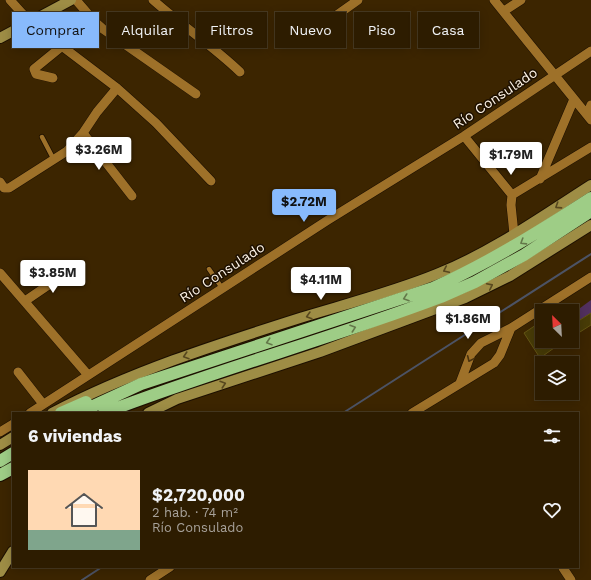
<!DOCTYPE html>
<html lang="es">
<head>
<meta charset="utf-8">
<style>
  :root { --surface:#2d1c00; --page:#39290f; --text:#f1f3f6; --muted:#a7a199; --line:#483a22; --accent:#88bafc }
  body { margin:0; font-family:"Work Sans",sans-serif; background:var(--page); color:var(--text); height:100vh; display:flex; flex-direction:column; font-size:15px; white-space:nowrap }
  * { box-sizing:border-box; margin:0 }
  p { font-size:13px; color:var(--muted) }
  .icon { flex:none; width:22px; height:22px; fill:none; stroke:currentColor; stroke-width:2; stroke-linecap:round; stroke-linejoin:round }
  .map { position:relative; flex:1; overflow:hidden }
  .drawer { position:absolute; left:12px; top:412px; width:567px; height:156px; display:flex; flex-direction:column; background:var(--surface); border-radius:0px; box-shadow:0 2px 10px #0003,0 0 0 1px var(--line) }
  .drawer>* { flex:none }
  .hud { position:absolute; left:12px; top:12px; width:567px; height:36px; display:flex; gap:8px }
  .needle { width:26px; rotate:336deg }
  .controls { position:absolute; left:535px; top:304px; display:grid; gap:8px }
  .controls a { display:grid; place-items:center; width:44px; height:44px; border-radius:0px; background:var(--surface); box-shadow:0 2px 10px #0003,0 0 0 1px var(--line); font-size:20px }
  .price { position:absolute; translate:-50% -34px; padding:0 9px; border-radius:4px; background:#fff; color:#222; font-size:13px; line-height:26px; filter:drop-shadow(0 1px 2px #0008) }
  .price::after { content:''; position:absolute; left:50%; top:24px; width:12px; height:9px; margin-left:-6px; background:inherit; clip-path:polygon(0 0,100% 0,50% 100%) }
  .price.current { background:var(--accent); color:#111 }
  ul { padding:0; list-style:none }
  li { display:flex; align-items:center; gap:12px; height:100px; padding:0 16px }
  li+li { border-top:1px solid var(--line) }
  li span { display:grid; place-items:center; flex:none; width:112px; height:80px; border-radius:0px; color:#555 }
  li>.icon { margin-inline-start:auto }
  span .icon { width:48px; height:48px; fill:#fffc; stroke-width:1 }
  li b { font-size:17px }
  h2 { display:flex; justify-content:space-between; align-items:center; height:48px; padding:0 16px; font-size:17px }
  .chip { padding:0 14px; border-radius:0px; background:var(--surface); box-shadow:0 2px 10px #0003,0 0 0 1px var(--line); font-size:14px; line-height:36px }
  .chip.current { background:var(--accent); color:#111 }
  .map>svg:first-child { display:block }
</style>
</head>
<body>
<div class="map">
<svg width="591" height="580" viewBox="0 0 591 580">
  <rect width="100%" height="100%" fill="#3c2500"/>
  <!-- green -->
  <path fill="#52305f" d="M591,300V313L572,325V314Z"/>
  <g fill="none" stroke-linecap="round" stroke-linejoin="round">
    <!-- stream -->
    <path stroke="#4c5365" stroke-width="2" d="M343,413L591,254
      M82,580L102,567"/>
  </g>
  <!-- building -->
  <path fill="#483c07" stroke="#645514" d="M591,313V325L572,337V325Z
    M539,323L542,328V341H550L554,348L540,358L524,333Z"/>
  <g fill="none" stroke-linecap="round" stroke-linejoin="round">
    <defs>
      <path id="lane" d="M42,137L54,160
        M209,269L222,288"/>
      <path id="street" d="M10,0L30,22L117,88L156,123L211,181
        M76,0L95,22L103,29L196,94
        M153,0C181,25 213,46 240,72
        M494,0L591,120
        M504,11L521,0
        M327,22L358,0
        M53,78L36,74L34,69L61,47
        M587,115L591,105
        M83,133L132,196
        M464,136L512,195L511,205L514,234
        M540,179L574,99
        M0,182L4,188H9L67,151L83,133L97,112L117,88
        M512,195L591,147
        M0,273L88,375
        M25,301L69,271
        M18,372L43,404
        M460,383L471,354L481,343L511,328L591,277
        M30,413L328,220L464,136L591,51
        M412,413L494,363L500,355L511,328
        M0,432L13,424
        M563,568L571,580
        M150,580L170,567"/>
      <path id="secondary" d="M0,38L71,0
        M52,413C130,372 215,345 300,318C346,304 393,292 437,274C492,252 541,217 591,185
        M148,413L177,399L320,352L465,298L510,276L591,225
        M0,445L13,437
        M0,572L13,551"/>
      <path id="highway" d="M61,413L86,402
        M78,413L141,384L433,288C489,263 540,231 591,198
        M104,413C215,370 330,339 441,297L475,282L524,255L591,211
        M0,461L13,453
        M0,475L13,468"/>
    </defs>
    <!-- lane casing -->
    <use href="#lane" stroke="#1d1000" stroke-width="6"/>
    <!-- street casing -->
    <use href="#street" stroke="#1d1000" stroke-width="10"/>
    <!-- secondary casing -->
    <use href="#secondary" stroke="#1d1000" stroke-width="12"/>
    <!-- highway casing -->
    <use href="#highway" stroke="#1d1000" stroke-width="14"/>
    <!-- lane -->
    <use href="#lane" stroke="#9e7129" stroke-width="4.5"/>
    <!-- street -->
    <use href="#street" stroke="#9e7129" stroke-width="9"/>
    <!-- secondary -->
    <use href="#secondary" stroke="#9e8d45" stroke-width="10"/>
    <!-- highway -->
    <use href="#highway" stroke="#9ecd86" stroke-width="12"/>
  </g>
  <!-- one-way arrows -->
  <defs><path id="oneway-chevron" d="M-2-3.5L2.5 0L-2 3.5" fill="none" stroke-width="1.6" stroke-linecap="round" stroke-linejoin="round"/></defs>
  <g stroke="#57481f">
    <use href="#oneway-chevron" transform="translate(558 206) rotate(147)"/>
    <use href="#oneway-chevron" transform="translate(446 270) rotate(155)"/>
    <use href="#oneway-chevron" transform="translate(490 286) rotate(-26)"/>
    <use href="#oneway-chevron" transform="translate(309 316) rotate(164)"/>
    <use href="#oneway-chevron" transform="translate(186 356) rotate(162)"/>
    <use href="#oneway-chevron" transform="translate(223 384) rotate(-18)"/>
  </g>
  <g stroke="#64784a">
    <use href="#oneway-chevron" transform="translate(523 242) rotate(148)"/>
    <use href="#oneway-chevron" transform="translate(406 298) rotate(161)"/>
    <use href="#oneway-chevron" transform="translate(353 328) rotate(-19)"/>
    <use href="#oneway-chevron" transform="translate(269 342) rotate(162)"/>
  </g>
  <use stroke="#4a320e" href="#oneway-chevron" transform="translate(470 359) rotate(114)"/>
  <g text-anchor="middle" dominant-baseline="central" stroke-width="3" stroke-linejoin="round" paint-order="stroke">
    <!-- street labels -->
    <g font-size="14" fill="#fdf3e6" stroke="#1d1000">
      <text transform="translate(495 98) rotate(-34)">Río Consulado</text>
      <text transform="translate(222 272) rotate(-33)">Río Consulado</text>
    </g>
  </g>
</svg>
<div class="controls">
<a><svg class="needle" viewBox="-14 -14 28 28"><path d="M0-13l5 13h-10z" fill="#e53935"/><path d="M0 13l5-13h-10z" fill="#a7a199"/></svg></a>
<a><svg class="icon" aria-label="layers" viewBox="0 0 24 24"><path d="M12 4l9 5-9 5-9-5zM3 14l9 5 9-5"/></svg></a>
</div>
<b class="price" style="left:99px;top:171px">$3.26M</b>
<b class="price" style="left:511px;top:176px">$1.79M</b>
<b class="price current" style="left:304px;top:223px">$2.72M</b>
<b class="price" style="left:53px;top:294px">$3.85M</b>
<b class="price" style="left:321px;top:301px">$4.11M</b>
<b class="price" style="left:468px;top:340px">$1.86M</b>
<div class="hud">
<a class="chip current">Comprar</a>
<a class="chip">Alquilar</a>
<a class="chip">Filtros</a>
<a class="chip">Nuevo</a>
<a class="chip">Piso</a>
<a class="chip">Casa</a>
</div>
<section class="drawer">
<h2>6 viviendas<svg class="icon" aria-label="filters" viewBox="0 0 24 24"><path d="M4 7h16M4 17h16"/><circle cx="9" cy="7" r="2"/><circle cx="15" cy="17" r="2"/></svg></h2>
<ul>
<li><span style="background:linear-gradient(#ffd9b3 75%,#7fa58c 0)"><svg class="icon" aria-label="home" viewBox="0 0 24 24"><path d="M3 11l9-7 9 7M6 9v11h12V9"/></svg></span><div><b>$2,720,000</b><p>2 hab. · 74 m²</p><p>Río Consulado</p></div><svg class="icon" aria-label="heart" viewBox="0 0 24 24"><path d="M12 20l-8-8c-3-5 5-10 8-4 3-6 11-1 8 4z"/></svg></li>
</ul>
</section>
</div>
</body>
</html>
